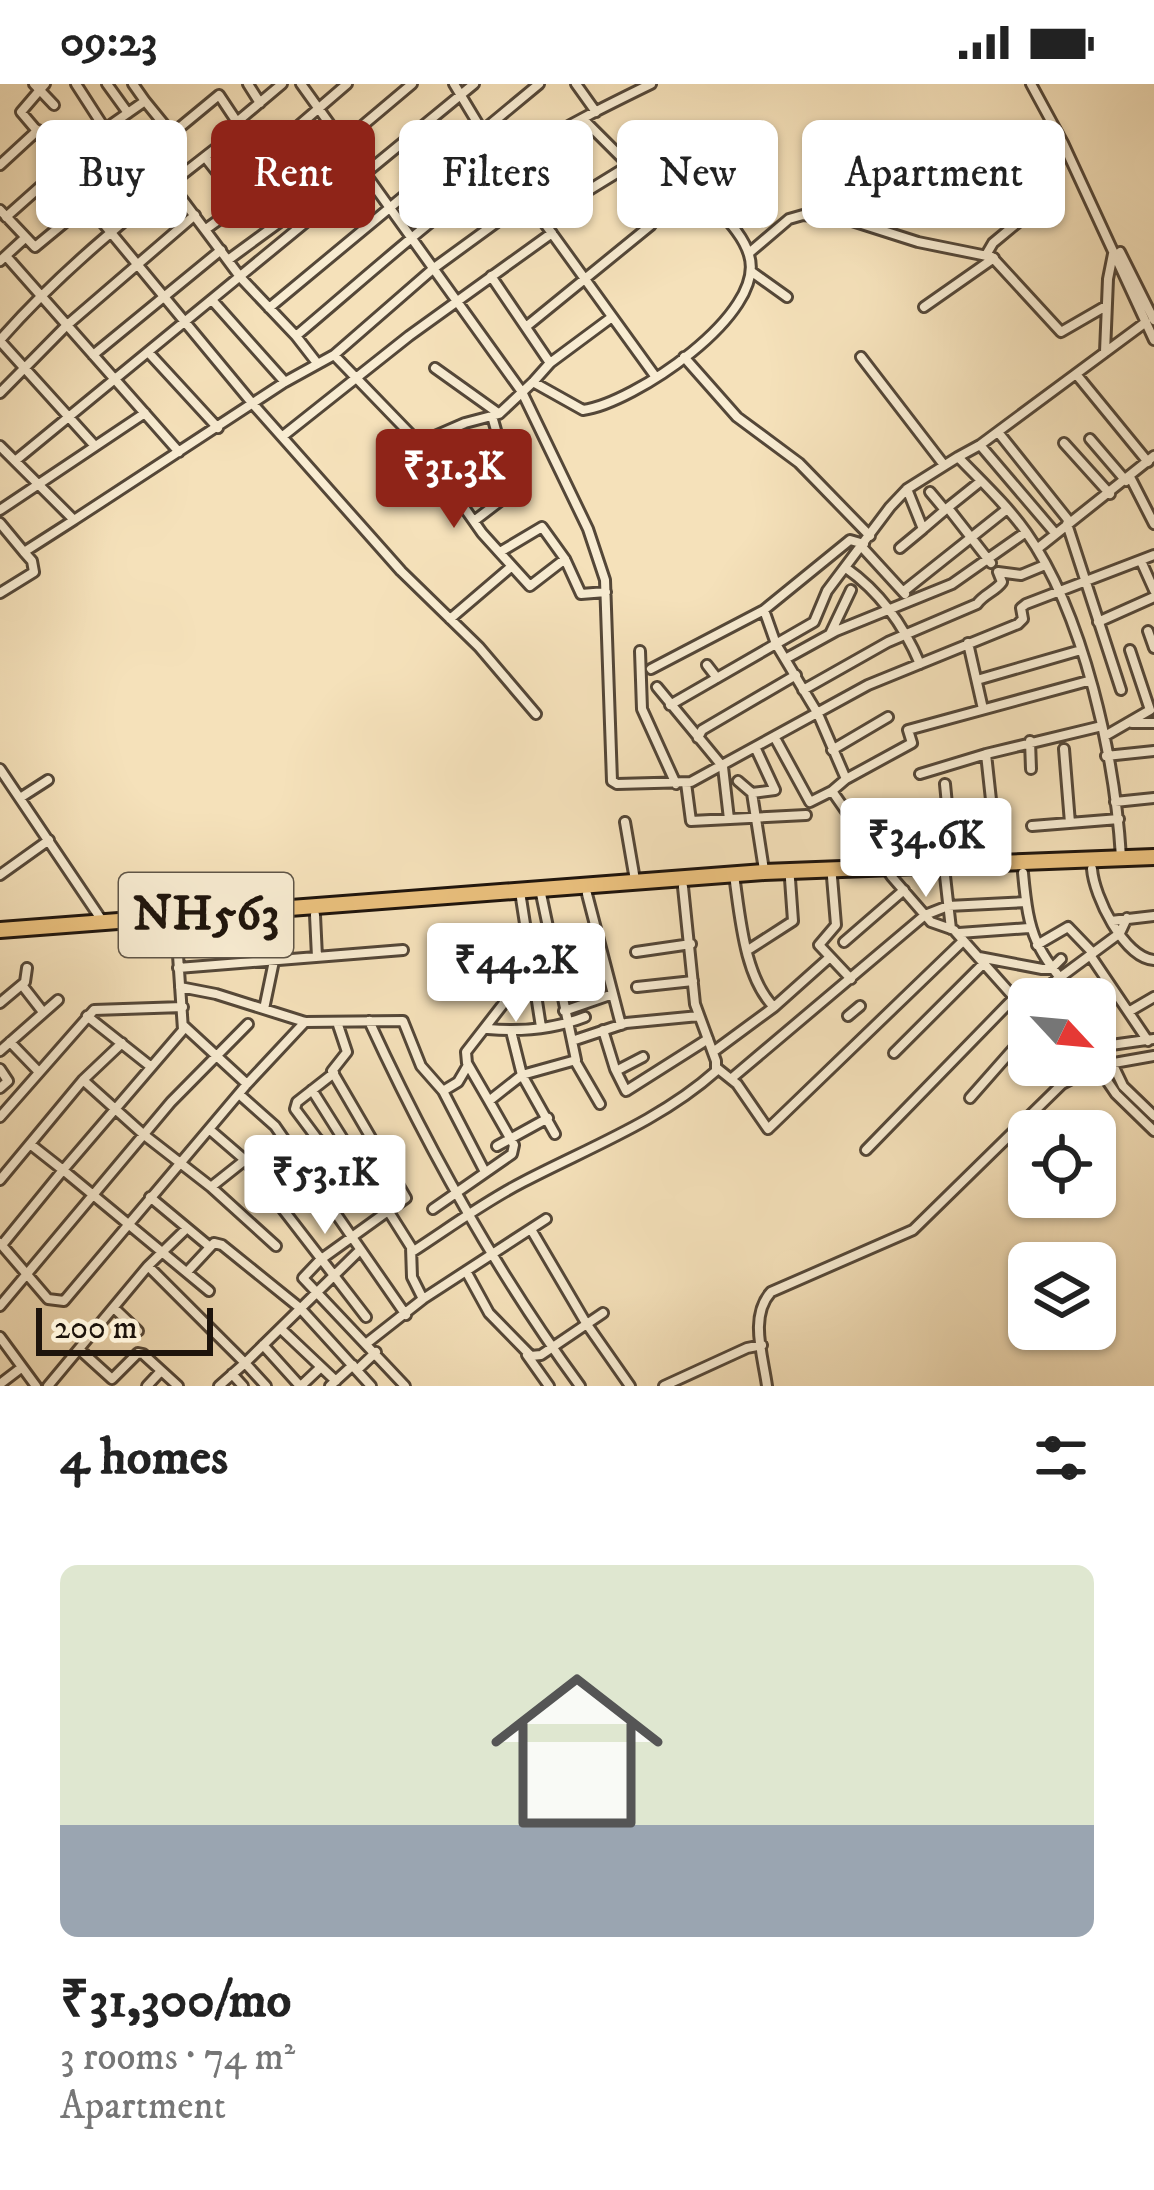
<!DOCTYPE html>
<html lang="en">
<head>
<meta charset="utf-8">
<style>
  :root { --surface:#fff; --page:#f2f2f2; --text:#222; --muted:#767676; --line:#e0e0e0; --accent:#8f2418 }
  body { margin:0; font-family:"IM FELL DW Pica",serif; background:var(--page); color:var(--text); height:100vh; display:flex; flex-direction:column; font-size:45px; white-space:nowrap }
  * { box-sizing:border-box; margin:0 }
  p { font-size:39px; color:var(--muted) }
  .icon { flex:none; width:66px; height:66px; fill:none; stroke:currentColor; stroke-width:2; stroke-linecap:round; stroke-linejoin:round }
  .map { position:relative; height:1302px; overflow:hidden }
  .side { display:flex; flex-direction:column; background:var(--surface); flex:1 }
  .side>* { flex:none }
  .top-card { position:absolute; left:36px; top:36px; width:1083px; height:108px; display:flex; gap:24px }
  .needle { width:78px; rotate:116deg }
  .controls { position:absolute; left:1008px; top:894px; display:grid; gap:24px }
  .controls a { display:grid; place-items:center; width:108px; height:108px; border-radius:18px; background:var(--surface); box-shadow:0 3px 9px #0004; font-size:60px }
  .scale { position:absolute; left:36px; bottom:30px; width:177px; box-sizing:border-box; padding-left:12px; border:6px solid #1e140c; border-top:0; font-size:33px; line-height:42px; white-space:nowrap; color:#1e140c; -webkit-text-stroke:9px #f8ecd2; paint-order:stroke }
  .price { position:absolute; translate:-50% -102px; padding:0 27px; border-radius:12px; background:#fff; color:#222; font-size:39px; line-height:78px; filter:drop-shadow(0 3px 6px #0008) }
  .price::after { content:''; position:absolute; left:50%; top:72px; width:36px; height:27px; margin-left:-18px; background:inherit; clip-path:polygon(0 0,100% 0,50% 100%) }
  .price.on { background:var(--accent); color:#fff }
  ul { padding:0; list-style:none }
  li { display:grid; align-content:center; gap:24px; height:636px; padding:0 60px }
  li+li { border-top:3px solid var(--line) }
  li span { display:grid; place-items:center; height:372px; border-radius:18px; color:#555 }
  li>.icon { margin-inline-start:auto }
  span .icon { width:216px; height:216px; fill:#fffc; stroke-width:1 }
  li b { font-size:51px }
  h2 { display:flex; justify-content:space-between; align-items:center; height:144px; padding:0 60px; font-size:51px }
  .chip { padding:0 42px; border-radius:18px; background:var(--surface); box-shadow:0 3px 9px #0004; font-size:42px; line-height:108px }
  .chip.on { background:var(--accent); color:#fff }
  .status { display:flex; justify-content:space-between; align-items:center; height:84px; padding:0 60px; background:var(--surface); direction:ltr }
  .status svg { height:33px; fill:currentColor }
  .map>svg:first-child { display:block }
</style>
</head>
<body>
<div class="status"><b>09:23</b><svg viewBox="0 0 49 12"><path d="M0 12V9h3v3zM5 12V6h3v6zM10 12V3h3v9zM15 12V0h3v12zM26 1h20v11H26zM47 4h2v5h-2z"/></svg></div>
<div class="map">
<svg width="1154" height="1302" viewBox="0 0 1154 1302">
  <rect width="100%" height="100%" fill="#f5e1ba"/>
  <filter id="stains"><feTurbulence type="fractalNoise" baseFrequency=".00167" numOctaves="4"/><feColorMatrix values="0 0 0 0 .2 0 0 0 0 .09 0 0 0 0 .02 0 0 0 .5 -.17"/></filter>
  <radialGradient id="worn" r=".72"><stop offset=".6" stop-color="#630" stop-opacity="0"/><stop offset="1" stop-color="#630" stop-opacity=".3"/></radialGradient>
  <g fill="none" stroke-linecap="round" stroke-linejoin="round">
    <defs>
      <path id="minor" d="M34,0L54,21
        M45,0L21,28L66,81
        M76,0L105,45L145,17L171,49
        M107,0L128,29
        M133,0L145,17
        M248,0L260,19
        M301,0L522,308L588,445L605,496L612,697L617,700L691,698L868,601L1018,540L1023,535L1021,524L1026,520L1154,471
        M454,0L504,83L655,292
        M576,0L596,28
        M1031,0L1063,59L1154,256
        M584,36L629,81
        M238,37L282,0
        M205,73L227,101
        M260,74L257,78L279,112L412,0
        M0,81L38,46
        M60,87L252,319L401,487L479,563L536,630
        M170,99L241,194L296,252C372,188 445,121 528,66C567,41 610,20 651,0
        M279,112L302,141
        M0,126L35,163L219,11L261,74L347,0
        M6,133L105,45
        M206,145L270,99
        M1120,168L1154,236
        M749,169L789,135L803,131L849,136L918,158L992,173L1061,248L1106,222
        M986,171L993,159L1034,125
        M6,172L179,368
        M228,176L292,129
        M0,177L25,154
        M752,188L787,213
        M491,192L550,279
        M212,216L285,298
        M924,223L994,174
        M269,224L539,0
        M527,242L651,141
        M296,252L317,279
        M0,256C71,175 157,110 242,44
        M0,257L95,362
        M1105,268L1108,195L1113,170
        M149,269L218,344
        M93,271L221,166
        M334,271L419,359L482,449L530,502L565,475
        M684,273L737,333L799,379L870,452
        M861,273L944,381
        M435,284L498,329
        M1076,290L1148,378
        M534,297L550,279L612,233
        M0,309L66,242L195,131
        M998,348L1069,437
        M283,352L409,252L552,149
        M1090,355L1126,397
        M419,359L465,339L499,330L533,298L583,326C632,320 768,230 749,171C742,146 715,125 700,104C689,88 684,70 672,55L589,106L575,103L538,129
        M1064,359L1110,410
        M980,361L1055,449
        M0,362L74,436L24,468L32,477L34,488L0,509
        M958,373L980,361L1146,238
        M15,377L474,0
        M1130,393L1154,440
        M447,398L501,364L492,332
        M948,424L991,479
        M946,425L981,397
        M0,426L145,329
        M74,436L285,298L334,271L434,184L530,114
        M474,437L521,401
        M0,439L24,468
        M1067,440L1121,606
        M924,444L945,426L930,408
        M862,463L905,510
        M900,464L923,445L907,405
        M1037,465L1154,372
        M500,468L542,443L565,475L581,510L606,508
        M1141,477L1154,506
        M846,484C880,508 904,542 920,580
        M904,507L1007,425
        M764,526L776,560L818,630L846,695
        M450,535L512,482
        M1098,538L1154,513
        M1148,547L1154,564
        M831,548L851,506
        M968,559L983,625
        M1130,566L1150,626
        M640,567L642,625L676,700
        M787,574L836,547L952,500L1026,448
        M707,581L717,594
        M651,585L764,526L850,456L864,460
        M977,596L1081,566
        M657,603L723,683L729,735
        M803,606L888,558L977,520C984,510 996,507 1002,498L998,488L1021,491L1045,481
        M670,621L814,538L827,507L890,423L907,405L958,373C981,397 1007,421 1026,448C1084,530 1115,674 1121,773
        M1132,639H1154
        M1105,652L1150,626
        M698,654L702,646L796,591
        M775,654L810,718L832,707
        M1030,657L1031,685
        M1064,665L1070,739
        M832,666L888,633
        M1106,672L1154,667
        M0,685L103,838
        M920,690L986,670
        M738,697L752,709L764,786
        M686,699L691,737L806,731
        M945,700L953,782
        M752,709L775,706L756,665
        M20,714L48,696
        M1115,718L1154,714
        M625,738L635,796
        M1032,742L1119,735
        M998,780L986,670L1102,642
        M944,783L951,845
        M1092,785C1094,812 1124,874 1154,876
        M1023,789C1029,854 1035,864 1077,915
        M0,791L49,756
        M734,791C740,831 744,893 774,923
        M832,793L836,841L819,861L851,895
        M587,810L621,941
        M521,814L541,943
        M315,831L317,873
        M1111,837L1154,832
        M959,849L1029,844
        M528,858L497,866L504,919L466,968L467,979L489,1017L522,991L576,976L540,805
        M844,858L904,806
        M1037,861L1068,843L1093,869
        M748,866L793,837L790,795
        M636,868L691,860
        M1090,871L1148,957
        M979,873L1042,885H1051L1061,875
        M178,884L403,866
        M22,901L43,928
        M180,903L216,910L305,938L403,937L421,982L443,1007L485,1088
        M637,903L693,897
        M1031,915L1120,849L1127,834
        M0,919L25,898L27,884
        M264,925L274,877
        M564,927L613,910
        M1130,927L1154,913
        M1029,930L954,846L931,838L892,793L832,707L846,695L912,659L908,646L1088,597
        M87,932L150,982
        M848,932L860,922
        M369,937C427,1063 498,1190 580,1302
        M337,938L347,968L332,987L406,1114L320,1176L303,1194L405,1302
        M1095,939L1104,962L1095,965
        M184,942L247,1000
        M488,945C521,948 554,945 585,933
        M603,946L615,985L626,1007L708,955
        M511,947L522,991L555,1050
        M572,957L626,939L699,932
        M10,958L38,987
        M1104,962L1154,955
        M0,967L58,916
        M713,968L774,923L830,873
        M894,969L984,879
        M575,977L600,1020
        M1112,979L1123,1002L1154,1032
        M1097,982L1116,1010L1154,1047
        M717,984L737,1000L768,1045L963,857
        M0,985L8,997L0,1004
        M616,987L643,973
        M334,989L297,1018L295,1025L348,1096
        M732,994L925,831L948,822L1026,818
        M83,996L143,1050L211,1103L245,1076
        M312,1006L411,1163L412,1193L423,1215
        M443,1007L458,998L468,981
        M239,1010L275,1042L406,1231
        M970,1014L1029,947
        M0,1033L94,926L183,923
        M209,1045L245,1076L366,1233
        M30,1060L63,1086L183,946L176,841
        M497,1062L548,1034
        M866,1066L1013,915
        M298,1074L319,1056
        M0,1096L83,996L122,959
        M211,1103L276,1162
        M150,1113L210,1163
        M433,1125L512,1070L514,1061L489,1017
        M532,1147L586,1239L630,1302
        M0,1159L48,1215L64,1217L247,1000L305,938
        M2,1161L63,1086L209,1207
        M412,1168C449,1144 484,1118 523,1098C588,1064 660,1037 716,987V977L695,920L683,803
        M148,1182L245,1279L360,1166
        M466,1187L489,1229L531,1272L541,1271L603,1229
        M187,1188L214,1159L222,1161L300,1224L371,1302
        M0,1222L171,1018L248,940
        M114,1224L138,1247
        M281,1245L336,1297
        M0,1253L36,1302
        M367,1259L423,1215L546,1135
        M263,1261L300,1302
        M80,1266L112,1295L138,1269L143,1270L178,1302
        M527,1271L549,1302
        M357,1286L376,1268
        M232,1290L243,1302
        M0,1300L21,1284
        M48,1302L148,1182L186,1145
        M147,1302L161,1287
        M219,1302L245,1279L266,1302
        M301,1302L321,1283
        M330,1302L353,1281
        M664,1302L747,1264L762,1261
        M767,1302C763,1272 749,1232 771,1208L913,1146L1062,1000L1097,982L1154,972"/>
      <path id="highway" d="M0,846L764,788L1154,773"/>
    </defs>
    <!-- minor casing -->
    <use href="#minor" stroke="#544738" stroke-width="14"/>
    <!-- highway casing -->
    <use href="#highway" stroke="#1e140c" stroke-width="20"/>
    <!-- minor -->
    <use href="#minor" stroke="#f8ecd2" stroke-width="8"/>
    <!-- highway -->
    <use href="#highway" stroke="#eac07d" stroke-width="14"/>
  </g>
  <g text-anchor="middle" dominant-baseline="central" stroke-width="10" stroke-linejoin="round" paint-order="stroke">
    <!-- shield labels -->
    <rect fill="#f8ecd2" stroke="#5f5547" stroke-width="3" x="119" y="789" width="174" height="84" rx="9"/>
    <g font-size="48" font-weight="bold" fill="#1e140c">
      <text x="206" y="831">NH563</text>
    </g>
  </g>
  <rect width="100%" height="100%" filter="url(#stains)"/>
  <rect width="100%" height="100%" fill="url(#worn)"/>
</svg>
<div class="controls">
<a><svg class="needle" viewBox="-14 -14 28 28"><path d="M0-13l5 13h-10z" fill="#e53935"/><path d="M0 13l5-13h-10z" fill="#767676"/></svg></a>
<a><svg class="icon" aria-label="locate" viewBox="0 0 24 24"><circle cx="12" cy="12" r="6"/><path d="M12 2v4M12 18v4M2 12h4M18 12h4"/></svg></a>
<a><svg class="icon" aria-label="layers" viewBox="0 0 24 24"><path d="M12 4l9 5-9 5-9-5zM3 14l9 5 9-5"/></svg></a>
</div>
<div class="scale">200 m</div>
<b class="price on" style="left:454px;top:447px">₹31.3K</b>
<b class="price" style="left:926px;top:816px">₹34.6K</b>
<b class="price" style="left:516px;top:941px">₹44.2K</b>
<b class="price" style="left:325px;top:1153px">₹53.1K</b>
<div class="top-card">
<a class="chip">Buy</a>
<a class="chip on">Rent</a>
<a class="chip">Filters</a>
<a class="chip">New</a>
<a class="chip">Apartment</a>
</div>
</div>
<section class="side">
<h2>4 homes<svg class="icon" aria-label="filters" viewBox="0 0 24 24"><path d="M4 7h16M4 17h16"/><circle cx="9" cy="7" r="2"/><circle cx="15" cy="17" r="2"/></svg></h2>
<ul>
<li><span style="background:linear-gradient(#dfe7d0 70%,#9aa5b1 0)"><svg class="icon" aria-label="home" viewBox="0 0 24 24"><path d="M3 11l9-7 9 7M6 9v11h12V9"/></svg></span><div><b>₹31,300/mo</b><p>3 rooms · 74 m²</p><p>Apartment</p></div></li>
</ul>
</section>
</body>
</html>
